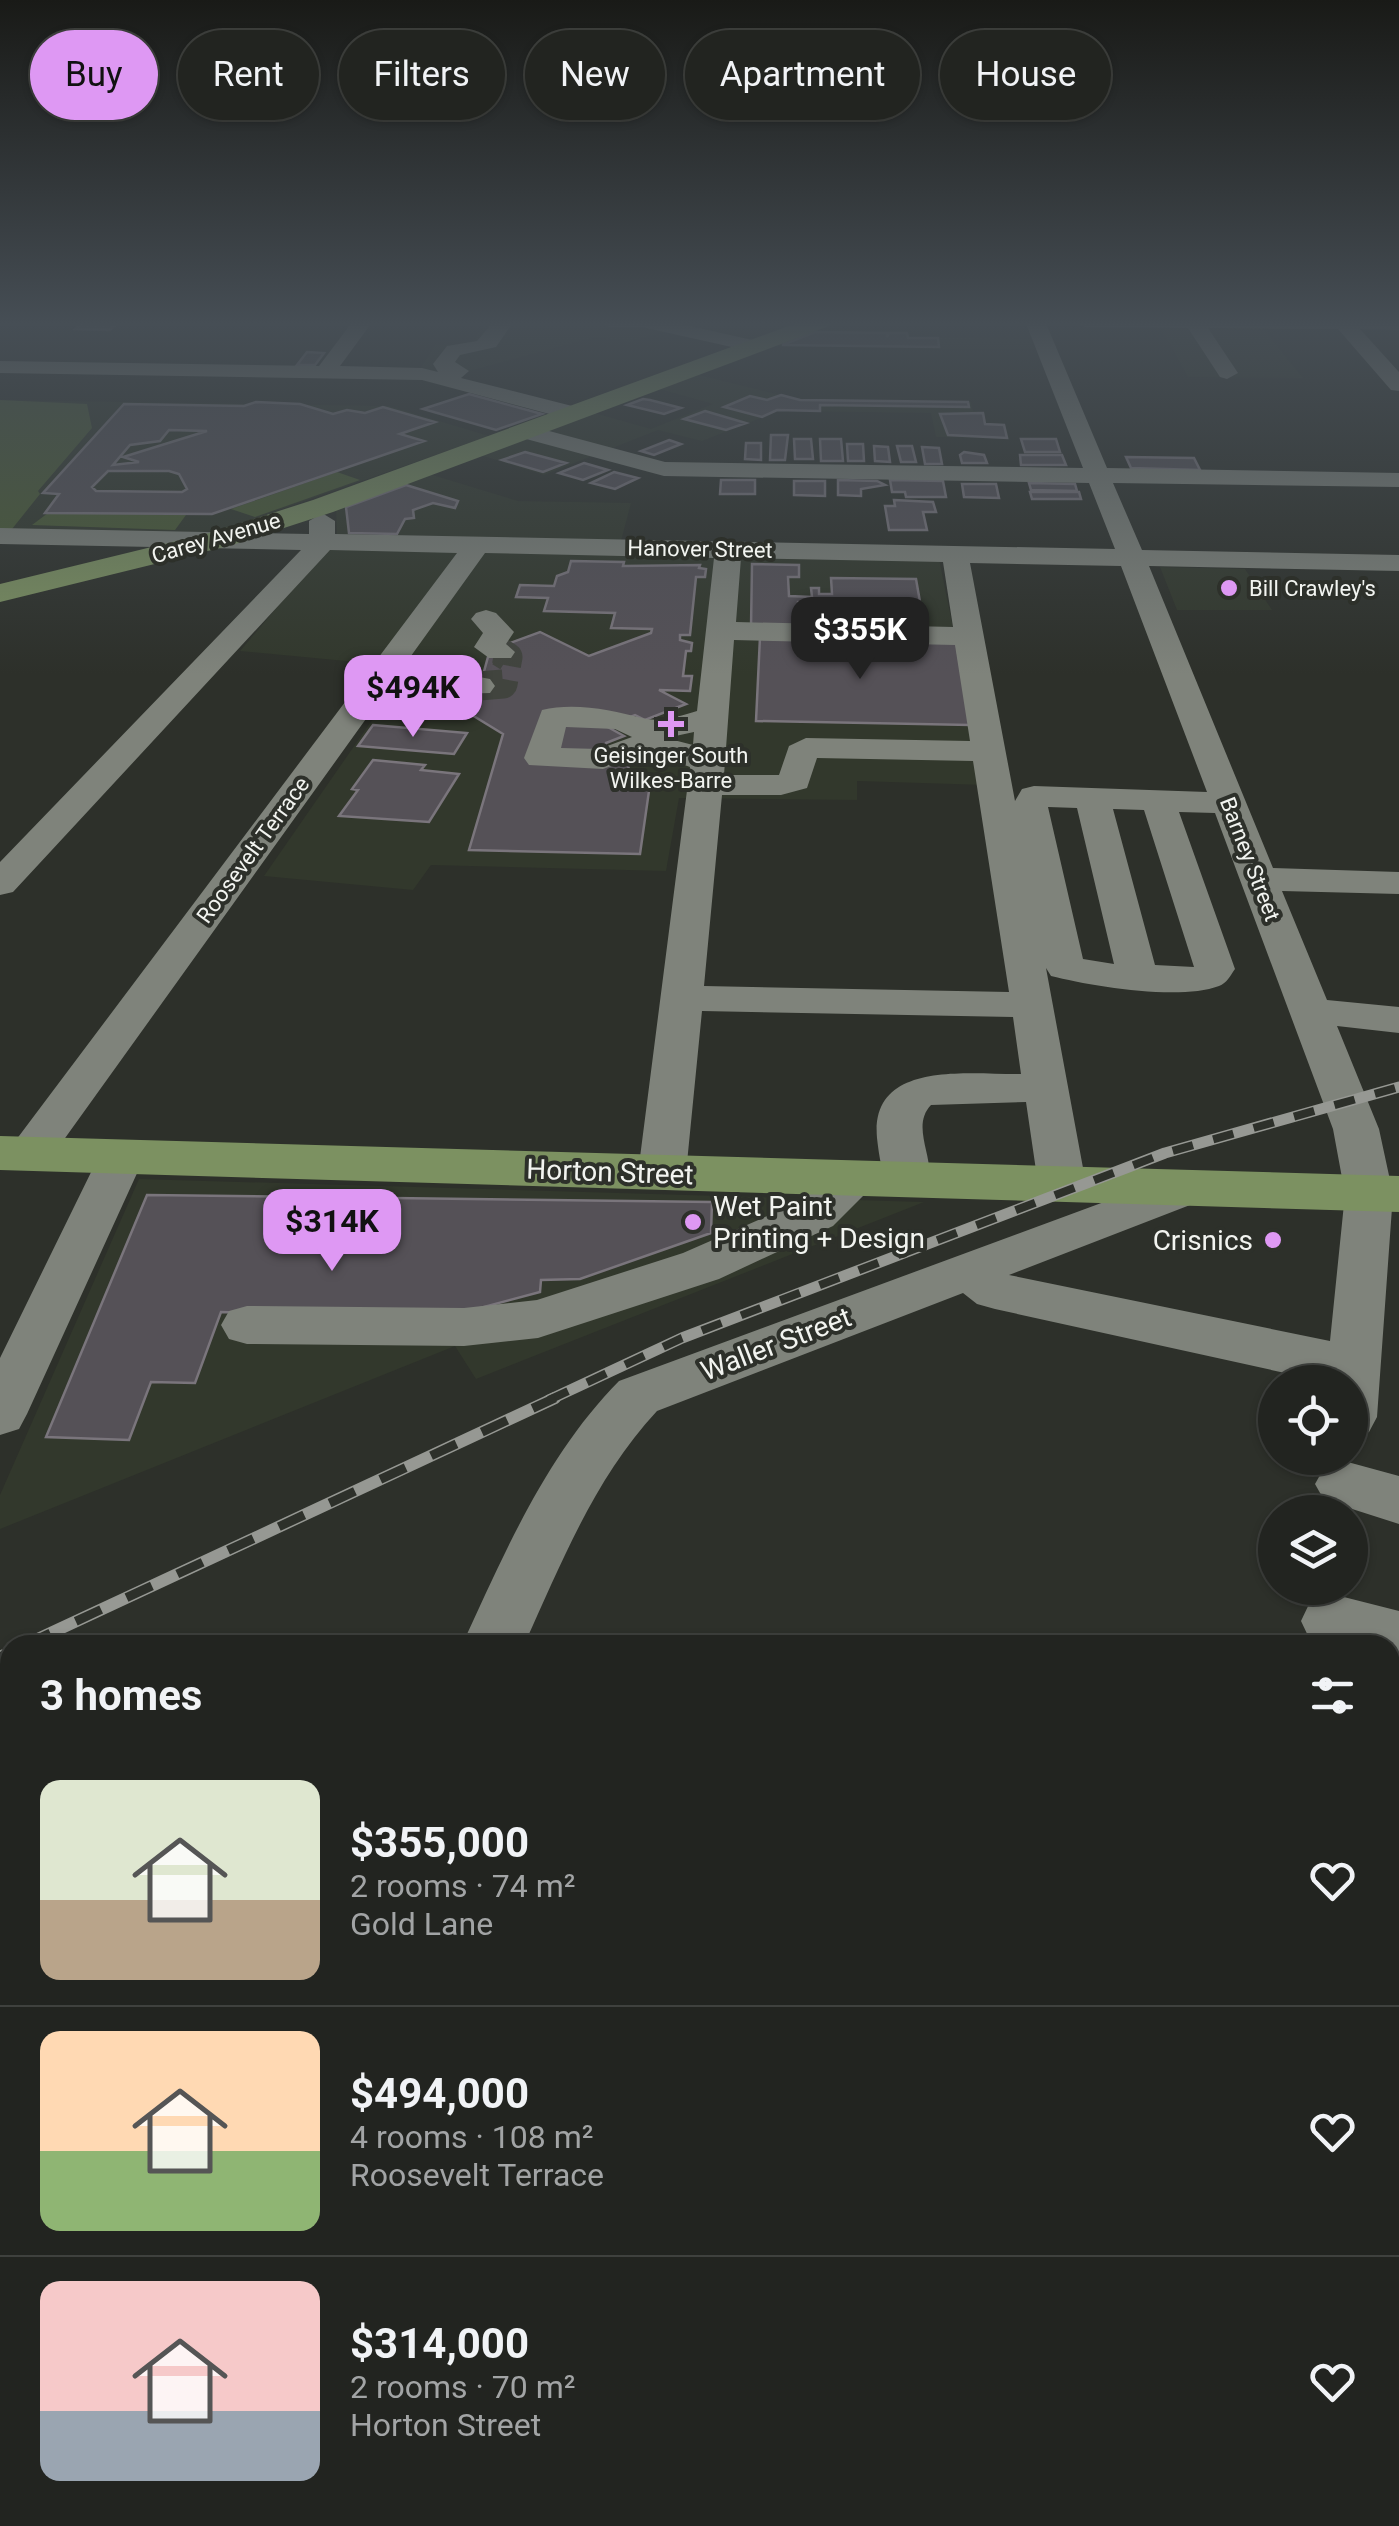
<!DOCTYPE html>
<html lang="en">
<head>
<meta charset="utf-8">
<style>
  :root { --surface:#222420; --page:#2a2c29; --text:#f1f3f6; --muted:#a2a4a5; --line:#3f413e; --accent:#de98f3 }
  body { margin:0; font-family:Roboto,sans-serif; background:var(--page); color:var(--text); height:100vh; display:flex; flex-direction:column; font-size:38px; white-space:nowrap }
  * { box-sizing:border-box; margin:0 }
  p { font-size:32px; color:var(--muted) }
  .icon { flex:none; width:55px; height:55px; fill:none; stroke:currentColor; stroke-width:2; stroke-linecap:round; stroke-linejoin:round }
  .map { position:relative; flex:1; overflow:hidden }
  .details { position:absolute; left:0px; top:1635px; width:1400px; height:892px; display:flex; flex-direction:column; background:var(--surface); border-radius:30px 30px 0 0; box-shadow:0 2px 8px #0004,0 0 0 2px var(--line) }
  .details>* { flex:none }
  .guide { position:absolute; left:30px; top:30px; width:1340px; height:90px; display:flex; gap:20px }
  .controls { position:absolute; left:1258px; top:1365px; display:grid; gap:20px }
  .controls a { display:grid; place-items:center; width:110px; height:110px; border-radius:50%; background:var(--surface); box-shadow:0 2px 8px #0004,0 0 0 2px var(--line); font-size:50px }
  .price { position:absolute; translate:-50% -85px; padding:0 22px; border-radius:20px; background:var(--accent); color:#111; font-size:32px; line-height:65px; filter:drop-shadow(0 2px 5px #0008) }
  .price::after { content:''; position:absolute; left:50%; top:60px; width:30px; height:22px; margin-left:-15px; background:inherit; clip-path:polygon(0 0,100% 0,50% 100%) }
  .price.on { background:#222; color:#fff }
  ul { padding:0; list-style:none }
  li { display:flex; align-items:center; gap:30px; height:250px; padding:0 40px }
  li+li { border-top:2px solid var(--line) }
  li span { display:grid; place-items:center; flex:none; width:280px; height:200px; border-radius:20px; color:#555 }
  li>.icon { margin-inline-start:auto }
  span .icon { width:120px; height:120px; fill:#fffc; stroke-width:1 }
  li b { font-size:42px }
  h2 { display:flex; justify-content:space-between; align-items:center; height:120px; padding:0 40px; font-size:42px }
  .pill { padding:0 35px; border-radius:45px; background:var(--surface); box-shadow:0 2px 8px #0004,0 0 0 2px var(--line); font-size:35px; line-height:90px }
  .pill.on { background:var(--accent); color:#111 }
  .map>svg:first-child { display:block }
</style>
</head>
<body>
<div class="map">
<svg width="1399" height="2526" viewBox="0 0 1399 2526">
  <rect width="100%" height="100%" fill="#2d302a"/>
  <!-- built -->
  <path fill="#32382c" d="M656,321H807L751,342Z
    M484,322L642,323L669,330L630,342L596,337L454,375L420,369L435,345L471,346Z
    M826,324L861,331H907L908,337L1031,339L1036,350L768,346Z
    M1159,324L1260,325L1303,378L1188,377Z
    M695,374L801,400L971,402L973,411L984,412L986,423L1005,424L1009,438L936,437L931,413L779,411L702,441L658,430L544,475L477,454L591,412L651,429L713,404L656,388Z
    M0,400L389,406L489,436L220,531L189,534L0,532Z
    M426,473L518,501L631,503L621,541L337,537L336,506Z
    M327,548L939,559L985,785L857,781V800L679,798L666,871L431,865L413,890L264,876L409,667L240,651Z
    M1160,567L1245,569L1272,610H1177Z
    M139,1179L924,1202L476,1379L455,1346L0,1529V1495Z
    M0,2197H10V2413L0,2431Z"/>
  <!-- green -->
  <path fill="#4a5b34" d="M0,400L87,404L92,428L38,491L40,494L12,529H0Z
    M337,472L360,480L255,517L231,509Z
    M82,512L186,515L175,530L32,525L48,513Z"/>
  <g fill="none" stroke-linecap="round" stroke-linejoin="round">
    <!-- stream -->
    <path stroke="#535c48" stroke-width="18" d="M0,2008H10
      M1390,2048L1399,2049"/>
  </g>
  <!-- building -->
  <path fill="#555157" stroke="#7a757c" stroke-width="2.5" fill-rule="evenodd" d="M85,321L119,322L110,330L75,329Z
    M815,332L887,333V337L889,333H907L908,338H938L939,347L782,345Z
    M307,352L324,353L315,365H297Z
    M469,394L542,414L496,430L423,409Z
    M781,395L800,400L968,402L969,407L820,405V411L777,410L762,417L724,407L750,396L767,400Z
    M643,399L650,400L681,408L664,414L627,405Z
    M256,402L300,404L333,414L347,410L365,413L383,407L435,422L400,434L424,441L212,514L45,513L59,494L43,493L124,404L244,406ZM169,430L207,431L123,457L139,462L113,465L130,445L160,441ZM108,471H169L179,474L187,489L182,492L96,491L92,487Z
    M705,411L746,423L726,430L684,419Z
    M983,413L985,424L1004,425L1007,438L948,435L940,414Z
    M771,435H788L785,460H770Z
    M794,439H811L813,459H795Z
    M820,439H841L843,461H821Z
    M1021,439H1056L1060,452H1025Z
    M669,440L681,444L654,455L641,451Z
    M746,443H761V460L745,459Z
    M847,444H863L864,461H848Z
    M874,446L888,447L890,462L875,461Z
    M897,446H912L916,462H901Z
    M922,447L939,448L942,464H925Z
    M525,452L566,463L543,472L502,460Z
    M964,452L984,455L987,463H962L960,455Z
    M1020,455H1062L1066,465H1021Z
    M1126,457L1194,458L1200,470L1131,468Z
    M584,463L608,470L583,480L559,473Z
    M614,472L638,478L615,489L591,483Z
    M721,480H755V494H720Z
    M838,480L877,481L885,485L861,489V496L838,495Z
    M890,480L943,481L946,497H906L905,492H892Z
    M794,481H825V496L794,495Z
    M1029,483L1075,484L1077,491L1031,490Z
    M962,484H996L999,498L964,497Z
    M406,485L458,501L455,508L433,503L413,510L414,518L405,519L397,534L349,533L346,507Z
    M1030,492H1079L1081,499H1032Z
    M894,500L933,502L936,512H923L927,530H889L885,506H895Z
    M571,561L624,562L623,566L700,565L699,568L706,569L705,577H696L690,635H680V640L692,643L691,651H686L683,676H692L690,691L659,690L686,704L645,720L635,715L606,726L624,736L606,743L603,759H630L627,776L651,777L640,854L469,850L503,734L467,712L431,709L442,693H478L488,657L499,647L540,632L589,656L651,633L652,629L611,628L615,613L544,611L548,598L516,597L520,585L554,586L557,576L568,572Z
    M752,564L799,565V577H788L789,596L812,597L811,588H819V594H832L831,578L916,579L923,619L829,618L828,603L798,602L799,629L751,628Z
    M760,637L956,641L970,725L756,721Z
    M373,725L467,733L454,754L358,746Z
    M373,760L425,765L421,770L459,774L429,822L339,816L358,790L352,789Z
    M147,1195L712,1202L711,1233L580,1279L541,1280L540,1292L439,1319L221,1312L195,1383L151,1382L129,1440L46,1437Z"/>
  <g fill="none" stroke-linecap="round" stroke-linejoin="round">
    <!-- minor-tunnel -->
    <path stroke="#41443e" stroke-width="29" stroke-dasharray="29 14" stroke-linecap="butt" d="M479,686L503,684L508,657L500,652"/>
    <!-- minor -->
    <path fill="#7f837b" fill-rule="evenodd" d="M353,321H373L340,366L422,368L438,372L433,364L447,346L477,341L494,321H514L496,347L460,355L455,362L469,371L461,378L580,408L583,413L572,420L422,380L0,373V361L319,366Z
      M599,321H668L761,342L764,346L754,352L642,327H609Z
      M1025,321H1045L1107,468L1399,473V487L1113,483L1142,550L1399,555V571L1149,566L1273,868L1399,872V894L1282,891L1327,1000L1399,1007V1033L1337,1026L1379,1129L1393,1194L1377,1417L1369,1432L1350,1438V1382H1326L995,1309L977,1304L963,1293L657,1411C594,1479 562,1562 524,1645H462C505,1552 546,1455 619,1381L1169,1178L1186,1173L1203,1178L1210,1189L1203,1200L1009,1275L1330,1341L1345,1194L1333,1129L1215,813L1179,812L1235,969C1230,976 1227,983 1219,986C1179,1001 1091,986 1051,976L1046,968L1086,1184L1079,1195L1062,1200L1045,1195L1038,1184L1026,1102L931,1105C908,1129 941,1165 925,1191L908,1196L891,1191C882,1176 879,1156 877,1138C870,1059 970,1075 1021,1074L1013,1017L702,1011L686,1173L679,1184L662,1189L645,1184L638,1173L690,767L665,758L639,756L603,769L529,765L524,758L542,710C574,702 612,710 642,718C659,723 680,716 697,711L714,558L485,553L398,674L479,677L490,679L495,686L490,693L421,695L386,691L45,1166L29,1170L13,1166L6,1155L13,1144L457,553L330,550L13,892L0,895V862L301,550L0,544V528L309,534V521L322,513L335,521V534L1115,549L1089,483L664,476L515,436L511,431L523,424L665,462L1083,468ZM741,558L943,562L953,627L736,622ZM970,563L1121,566L1207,792L1034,786L1022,789L1015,801ZM734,640L955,645L970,741L806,738L789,746L779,775H724ZM566,727L615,729L632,737L599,749L561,748ZM694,732L693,745L666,738ZM817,758L973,761L1009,992L704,986L722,795H781L807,788ZM1048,807L1077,808L1114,964L1083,959ZM1113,809L1144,810L1194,967L1155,965Z
      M1075,321H1399V330L1360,329L1399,372V391L1391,390L1338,329L1208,328L1238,373L1227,379L1220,377L1188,328L1085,327Z
      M486,610L496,613L514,632L506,644L515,652L511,658H489L474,647L483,633L471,619L476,613Z
      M121,1143L137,1147L144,1158L27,1414L19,1429L0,1435V1358L98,1158L105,1147Z
      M856,1163L873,1168L880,1179L833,1226L719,1279L538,1338L464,1346L247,1344L229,1339L221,1325L229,1311L247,1306L464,1308L537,1300L683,1253L799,1202L839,1168Z
      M1344,1461L1399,1476V1524L1324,1500L1315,1484L1324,1468Z
      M1332,1594L1399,1611V1665L1390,1663V1645H1324L1310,1640L1301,1621L1310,1602Z
      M0,2078L10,2079V2157L0,2156Z
      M1390,2140H1399V2220H1390Z
      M11,2518H102L99,2526H8Z
      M1218,2518H1308L1307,2526H1217Z"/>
    <!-- major -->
    <path fill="#7c9161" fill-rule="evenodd" d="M802,321H832L829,326L333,512L232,545L0,602V584L213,532L313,500Z
      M0,1136L1399,1176V1212L0,1170Z"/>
    <defs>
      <path id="rail-far1" d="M549,1400L682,1338L1165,1153L1399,1087"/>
      <path id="rail" d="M25,1645L555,1398
        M0,1657L10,1652"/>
    </defs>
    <!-- rail-far1 casing -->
    <use href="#rail-far1" stroke="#969893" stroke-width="11"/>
    <!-- rail casing -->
    <use href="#rail" stroke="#969893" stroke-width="12"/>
    <!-- rail-far1 -->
    <use href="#rail-far1" stroke="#2d302a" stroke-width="8" stroke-dasharray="21" stroke-linecap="butt"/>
    <!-- rail -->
    <use href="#rail" stroke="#2d302a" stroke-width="9" stroke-dasharray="28" stroke-linecap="butt"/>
  </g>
  <!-- sky -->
  <linearGradient id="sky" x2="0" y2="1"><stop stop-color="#191a17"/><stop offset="0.48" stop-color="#464e55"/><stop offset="1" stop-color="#464e55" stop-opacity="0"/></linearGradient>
  <rect width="1399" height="674" fill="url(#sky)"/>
  <!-- markers -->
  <g fill="#de98f3" stroke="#2d302a" stroke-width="4">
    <circle cx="1229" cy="588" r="10"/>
    <path d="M666 709h10v10h10v10h-10v10h-10v-10h-10v-10h10z"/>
    <circle cx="693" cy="1222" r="10"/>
    <circle cx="1273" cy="1240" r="10"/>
  </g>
  <g text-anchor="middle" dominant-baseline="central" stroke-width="8" stroke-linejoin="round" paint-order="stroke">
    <!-- far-street labels -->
    <g font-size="22" fill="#f2f4f0" stroke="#2d302a">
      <text transform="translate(216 538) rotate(-16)">Carey Avenue</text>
      <text transform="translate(700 549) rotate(1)">Hanover Street</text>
      <text transform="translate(253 850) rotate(-54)">Roosevelt Terrace</text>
      <text transform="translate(1250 859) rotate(69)">Barney Street</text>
    </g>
    <!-- far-poi labels -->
    <g font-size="22" fill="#f2f4f0" stroke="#2d302a" text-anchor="start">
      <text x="1249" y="588">Bill Crawley's</text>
      <text x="671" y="755" text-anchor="middle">Geisinger South<tspan x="671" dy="25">Wilkes-Barre</tspan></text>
    </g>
    <!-- street labels -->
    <g font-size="28" fill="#f2f4f0" stroke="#2d302a">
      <text transform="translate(610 1172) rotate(2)">Horton Street</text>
      <text transform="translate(776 1344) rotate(-21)">Waller Street</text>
    </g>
    <!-- poi labels -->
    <g font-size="28" fill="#f2f4f0" stroke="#2d302a" text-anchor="start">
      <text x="713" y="1206">Wet Paint<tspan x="713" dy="32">Printing + Design</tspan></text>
      <text x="1253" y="1240" text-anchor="end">Crisnics</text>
    </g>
  </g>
</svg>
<div class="controls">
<a><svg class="icon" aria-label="locate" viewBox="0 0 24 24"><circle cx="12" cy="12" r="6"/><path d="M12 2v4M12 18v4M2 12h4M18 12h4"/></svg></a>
<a><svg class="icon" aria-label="layers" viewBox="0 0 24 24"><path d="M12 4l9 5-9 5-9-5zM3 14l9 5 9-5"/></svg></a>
</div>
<b class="price on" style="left:860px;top:682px">$355K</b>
<b class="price" style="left:413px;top:740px">$494K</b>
<b class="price" style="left:332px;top:1274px">$314K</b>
<div class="guide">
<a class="pill on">Buy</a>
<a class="pill">Rent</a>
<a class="pill">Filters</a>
<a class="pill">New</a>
<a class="pill">Apartment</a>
<a class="pill">House</a>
</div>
<section class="details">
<h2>3 homes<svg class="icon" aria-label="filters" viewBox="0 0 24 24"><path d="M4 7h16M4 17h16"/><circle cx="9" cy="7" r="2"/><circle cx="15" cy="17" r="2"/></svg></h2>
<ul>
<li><span style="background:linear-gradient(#dfe7d0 60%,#b9a48a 0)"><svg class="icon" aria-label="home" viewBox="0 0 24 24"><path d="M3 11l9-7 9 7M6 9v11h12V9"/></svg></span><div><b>$355,000</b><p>2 rooms · 74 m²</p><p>Gold Lane</p></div><svg class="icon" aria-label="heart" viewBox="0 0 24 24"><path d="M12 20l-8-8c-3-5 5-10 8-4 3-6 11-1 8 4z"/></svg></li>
<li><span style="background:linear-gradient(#ffd9b3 60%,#8fb573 0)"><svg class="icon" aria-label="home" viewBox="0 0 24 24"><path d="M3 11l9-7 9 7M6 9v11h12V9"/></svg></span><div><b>$494,000</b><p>4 rooms · 108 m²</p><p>Roosevelt Terrace</p></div><svg class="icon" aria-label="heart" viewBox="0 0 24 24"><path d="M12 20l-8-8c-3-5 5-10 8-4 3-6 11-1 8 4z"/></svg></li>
<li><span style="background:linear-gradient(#f6c9c9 65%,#9aa5b1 0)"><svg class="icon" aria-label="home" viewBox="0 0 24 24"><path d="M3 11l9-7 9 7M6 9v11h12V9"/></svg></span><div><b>$314,000</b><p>2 rooms · 70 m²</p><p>Horton Street</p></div><svg class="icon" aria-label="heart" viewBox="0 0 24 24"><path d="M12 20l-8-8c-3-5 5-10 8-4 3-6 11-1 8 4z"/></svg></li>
</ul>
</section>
</div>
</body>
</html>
